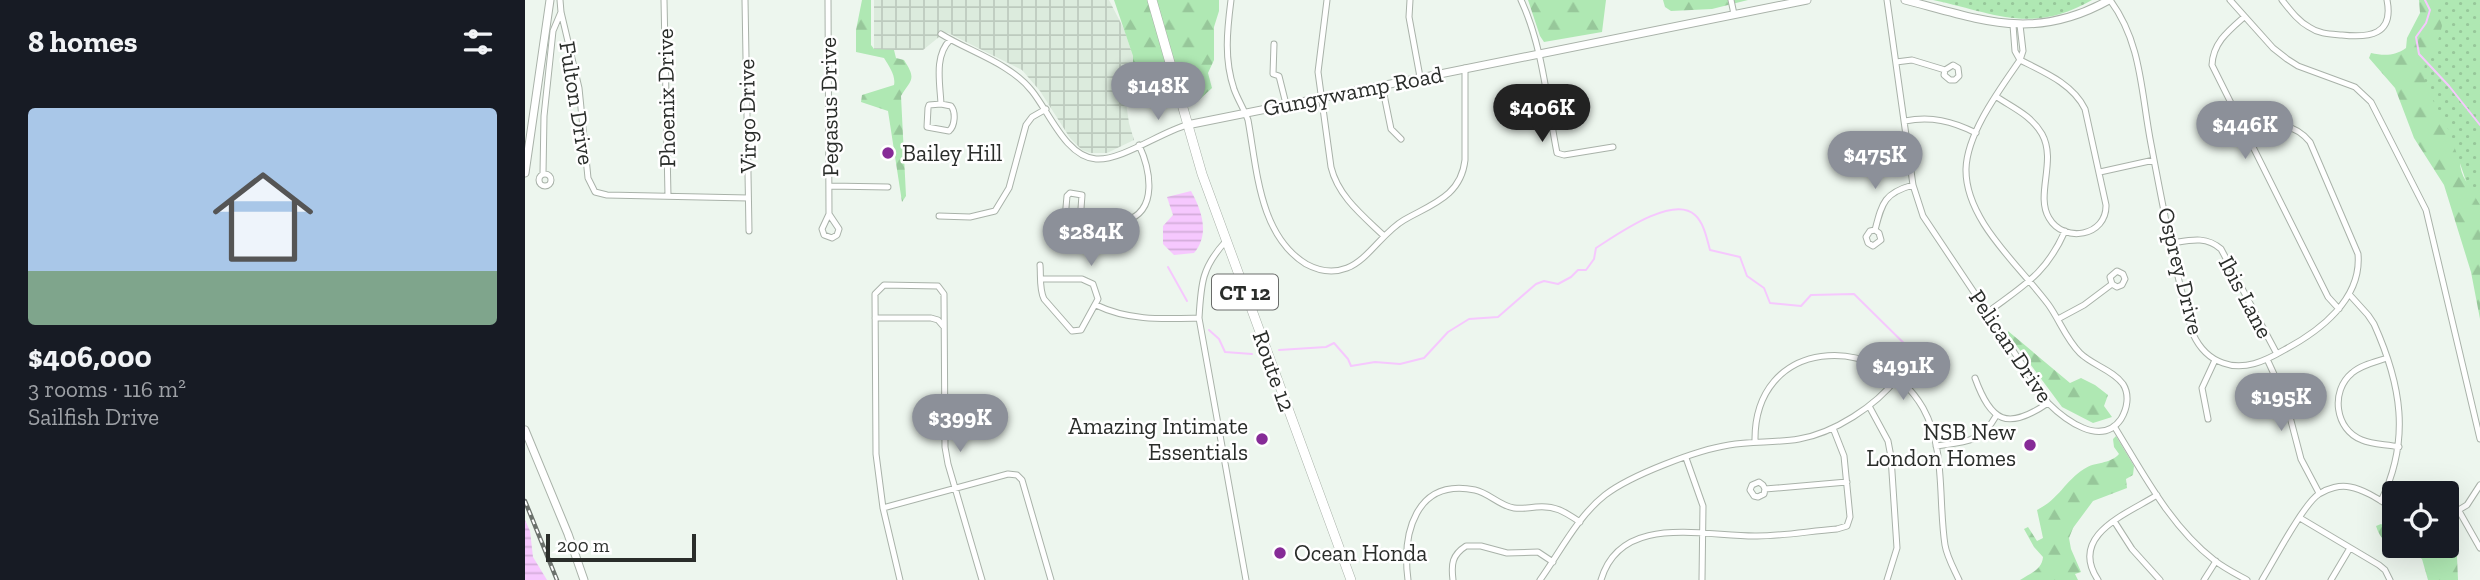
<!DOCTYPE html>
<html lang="en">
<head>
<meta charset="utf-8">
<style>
  :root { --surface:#171b24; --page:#20242c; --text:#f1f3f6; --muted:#9ea1a6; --accent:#8c9099 }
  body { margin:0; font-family:"Zilla Slab",serif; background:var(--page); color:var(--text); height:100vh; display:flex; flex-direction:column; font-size:26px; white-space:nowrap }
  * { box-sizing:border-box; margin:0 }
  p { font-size:23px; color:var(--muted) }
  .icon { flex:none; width:38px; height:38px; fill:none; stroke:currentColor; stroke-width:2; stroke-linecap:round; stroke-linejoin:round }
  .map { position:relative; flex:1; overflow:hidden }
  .side { display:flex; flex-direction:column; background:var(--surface); width:525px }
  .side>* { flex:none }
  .controls { position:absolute; left:1857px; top:481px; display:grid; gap:14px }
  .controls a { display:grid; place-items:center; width:77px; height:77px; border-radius:7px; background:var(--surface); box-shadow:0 7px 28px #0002; font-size:35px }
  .scale { position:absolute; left:21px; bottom:18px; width:150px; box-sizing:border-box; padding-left:7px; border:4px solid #2a2d2a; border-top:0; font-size:19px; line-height:24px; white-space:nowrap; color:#2a2d2a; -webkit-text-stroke:5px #fff; paint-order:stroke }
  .price { position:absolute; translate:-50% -60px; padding:0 16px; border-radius:24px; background:var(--accent); color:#fff; font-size:23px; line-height:46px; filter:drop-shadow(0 2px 4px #0008) }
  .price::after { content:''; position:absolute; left:50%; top:42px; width:21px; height:16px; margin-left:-10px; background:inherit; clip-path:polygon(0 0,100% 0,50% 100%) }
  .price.active { background:#222; color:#fff }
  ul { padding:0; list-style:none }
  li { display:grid; align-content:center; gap:14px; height:371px; padding:0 28px }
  li span { display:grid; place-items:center; height:217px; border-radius:7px; color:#555 }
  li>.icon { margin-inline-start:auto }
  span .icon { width:126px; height:126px; fill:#fffc; stroke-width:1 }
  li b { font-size:30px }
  h2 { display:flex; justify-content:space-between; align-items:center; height:84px; padding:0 28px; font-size:30px }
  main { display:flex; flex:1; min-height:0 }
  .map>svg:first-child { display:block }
</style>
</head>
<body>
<main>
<section class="side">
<h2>8 homes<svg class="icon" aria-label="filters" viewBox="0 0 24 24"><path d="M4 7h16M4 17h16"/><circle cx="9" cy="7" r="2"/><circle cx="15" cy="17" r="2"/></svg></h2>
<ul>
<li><span style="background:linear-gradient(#a9c7e8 75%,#7fa58c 0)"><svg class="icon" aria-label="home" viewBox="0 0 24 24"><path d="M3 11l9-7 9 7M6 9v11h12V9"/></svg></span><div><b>$406,000</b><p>3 rooms · 116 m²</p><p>Sailfish Drive</p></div></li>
</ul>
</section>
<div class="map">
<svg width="1955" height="580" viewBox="0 0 1955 580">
  <defs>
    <pattern id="industrial-grid" width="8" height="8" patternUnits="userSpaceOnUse" patternTransform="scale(1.75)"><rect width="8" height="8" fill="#dcebdd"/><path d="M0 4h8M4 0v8" fill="none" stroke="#bdcabe"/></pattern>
    <pattern id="forest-firs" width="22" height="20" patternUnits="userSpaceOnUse" patternTransform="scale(1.75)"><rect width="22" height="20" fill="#afe8b3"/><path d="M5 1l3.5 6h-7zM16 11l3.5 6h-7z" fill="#97c79a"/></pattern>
    <pattern id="park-dots" width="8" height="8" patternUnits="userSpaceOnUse" patternTransform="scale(1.75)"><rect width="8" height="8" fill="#afe8b3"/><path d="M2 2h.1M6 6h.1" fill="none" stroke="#97c79a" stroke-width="1.8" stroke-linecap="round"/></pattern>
    <pattern id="water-rules" width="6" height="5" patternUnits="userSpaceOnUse" patternTransform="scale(1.75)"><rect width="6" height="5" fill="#f6c8fe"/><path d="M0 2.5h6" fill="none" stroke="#d3acda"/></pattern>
  </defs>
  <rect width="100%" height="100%" fill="#edf6ee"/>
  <!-- industrial -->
  <path fill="url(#industrial-grid)" d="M349,0H584L599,29L608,56V67L602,68L601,103L604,123L609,140L582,153H566L557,150L545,138L515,91L497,70L423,33H419L398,50H349Z"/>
  <!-- forest -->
  <path fill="url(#forest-firs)" d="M337,0H346V45L349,49L369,50L371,58L379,60C392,80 386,79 376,96L381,196L377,202L363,111L336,102L337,95L369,85C371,76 364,66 359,58L331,52V30Z
    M589,0H694V11L689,27V60L683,73L687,88L674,100L665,98L657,73L628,67H608V56Z
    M1003,0H1081L1077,32L1019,42L1015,36Z
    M1138,0H1223L1187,9L1146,11L1140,7Z
    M1894,0H1955L1935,161C1935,177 1944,186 1955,196V319L1946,272L1919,185L1889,138L1870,88L1844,58L1846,53C1859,56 1870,56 1881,48L1882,38L1895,13Z
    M1483,331L1545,383L1556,378L1570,385L1583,395L1579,406L1587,417L1568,423L1537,407L1483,334Z
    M1591,436L1609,466L1608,475L1601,479L1602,488L1568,501L1548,528L1544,538L1546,549L1556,572L1550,574L1553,580H1495C1504,574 1517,570 1518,557L1509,547L1499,529L1503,527L1512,541L1518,538L1512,510C1534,499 1540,481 1559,469C1571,461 1584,465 1594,454L1589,447L1588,439Z
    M1856,524L1869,533V546L1925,547L1932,556L1933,580H1903L1897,559C1878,546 1859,552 1851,526Z"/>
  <!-- park -->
  <path fill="url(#park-dots)" d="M1408,0H1567C1505,35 1470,13 1408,0Z
    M1910,0H1955V205L1942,184L1924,131L1902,89L1899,76L1900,57L1912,44L1917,26Z"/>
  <!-- water -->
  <path fill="url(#water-rules)" d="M666,191C677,211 685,234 669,253L649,255L638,244V226L648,215L642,197Z
    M0,520L5,531L8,557L22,580H0Z"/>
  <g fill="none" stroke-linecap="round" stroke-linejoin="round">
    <!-- stream -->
    <path stroke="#f6c8fe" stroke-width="2" d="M1900,0L1905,10L1901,23L1891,37L1894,54L1924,86L1955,125
      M643,267L662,301
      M684,330L694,339L700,352L727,354
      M754,350L801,347L809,343L823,359L826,366L850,362L875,364L899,358L923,332L944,319L973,317L1011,284L1019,281L1033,284L1046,277L1053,270H1061L1069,259L1071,248C1090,236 1148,194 1170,215C1179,223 1182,239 1185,250L1215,257L1222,276L1239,288L1245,303L1276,306L1286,295L1329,294L1404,368"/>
    <defs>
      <path id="minor" d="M35,0L36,12L54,88L63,178L70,192L82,195L223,198
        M139,0L143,196
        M220,0L224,231
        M303,0L304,214
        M706,0C702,31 699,59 709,89C713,100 719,109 723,120C732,169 734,235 781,264C794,271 809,273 822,268C843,260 858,232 879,220C907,204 936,196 940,160V68
        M802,0L793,72L806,167C813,196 837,215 859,236
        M885,0L884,17L895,77
        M996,0C1018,47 1022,103 1032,153L1039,155L1088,147
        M1206,0L1209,14
        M1362,0L1388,185L1398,216L1523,403C1539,419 1576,448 1596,419C1602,409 1605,395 1598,384C1588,370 1567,365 1555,353C1541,339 1534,319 1523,304C1494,265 1440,220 1441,169C1442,133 1475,89 1495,60L1498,51L1495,25
        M1585,0C1617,43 1616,93 1626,144C1638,207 1650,272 1668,334C1674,347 1683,358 1698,363C1719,371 1740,361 1759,350C1795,331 1837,299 1833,254L1785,142C1765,118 1747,127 1723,138
        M1705,0L1748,48L1762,59L1773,66L1830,87L1846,102L1901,210L1955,439
        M1757,0C1765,10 1773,21 1784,27C1794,34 1805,34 1817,35C1844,38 1869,35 1862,0
        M1719,17C1703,31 1688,43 1687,65L1803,297L1814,309
        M1488,25L1490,51L1495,60
        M416,34C445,52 485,63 507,91C524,112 541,157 571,159C596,161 636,132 662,125
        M749,44L748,74L754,76L761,104
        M1371,62L1387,60L1420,70L1428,65L1433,68L1434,76L1430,80H1425L1419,75L1420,70
        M857,85L866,129L876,139
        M1472,97C1488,108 1506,115 1517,134C1532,161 1510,195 1524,218C1539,244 1582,236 1581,205L1560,109C1548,84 1519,72 1495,60
        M416,104L426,106C431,112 430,126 424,131L402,127L403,108L404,105Z
        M416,104C415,83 409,56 425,40
        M1380,121C1406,116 1427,121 1451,133
        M1575,172L1629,160
        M18,173L19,116L28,31L36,12
        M14 180a6 6 0 1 1 12 0a6 6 0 1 1-12 0Z
        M305,186L363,187
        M304,214L314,229L312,235L307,238L299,235L297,229Z
        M414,216L445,217L470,211L484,188L501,125L507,117L521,109
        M555,222L557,195L545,193L542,196L540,219L542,224L552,225L555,222C569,222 586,225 600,221C634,211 625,169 614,145
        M1350,230L1354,233L1356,240L1348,246L1343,243L1341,237L1345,231L1350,230C1357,203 1359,193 1388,185
        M701,241C677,267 676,283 674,318L721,580
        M1647,243C1666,240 1681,236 1696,249L1752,354
        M515,265C516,276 514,289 519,299L547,331L556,330L573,299L568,284L557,279H516
        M1824,294L1843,315L1849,324C1876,384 1886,439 1856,501
        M571,305C604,321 638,319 674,318
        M1463,312C1499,285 1521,274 1540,231
        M350,318H406L413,320L419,327
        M1533,319L1559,305L1587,284L1592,287L1597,285L1600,279L1598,274L1592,271L1585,277L1587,284
        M1862,358C1850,362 1836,365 1827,373C1805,391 1810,430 1837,440C1848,445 1862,444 1874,447
        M1742,359L1760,398L1776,459L1794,493
        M1450,378C1466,422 1482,431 1523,403
        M1344,406L1363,441L1366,457L1372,548L1362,580
        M1683,419L1677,388L1690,360
        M1589,426C1618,473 1645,526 1689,560C1699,568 1711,574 1722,580
        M1230,442C1228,337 1353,330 1398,408C1421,449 1413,500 1420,545C1422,557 1429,569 1434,580
        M1411,446C1439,442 1456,443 1471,416
        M1161,458L1178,506L1177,580
        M1240,489L1238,485L1234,482L1227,485L1225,490L1229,496L1233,497L1239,494L1240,489L1322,482
        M358,508L483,474L492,475L497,480L526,580
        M1934,511L1955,548
        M1922,517L1942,505L1955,485
        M1775,518L1854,565L1860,570L1865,580
        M1589,521L1607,549L1635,580
        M375,580L358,508L351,454L350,294L359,285L413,286L419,294L420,447L423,464L457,580
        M883,580C877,534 890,478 950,490C964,493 975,506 989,508C996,509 1004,508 1011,507C1030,505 1040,512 1055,522
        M928,580C926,564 927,555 941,546H956L982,553L1013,552L1028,562
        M1015,580C1035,552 1053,516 1080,495C1106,475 1172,450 1204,445C1227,441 1251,443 1274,439C1309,433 1351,406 1372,378
        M1076,580C1096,512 1180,537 1232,536C1258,536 1285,531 1312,529L1322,526L1325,517L1319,456L1308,428
        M1573,580C1543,535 1602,514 1632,495
        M1679,580L1691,561
        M1737,580C1748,562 1779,503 1794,494C1803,488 1815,485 1825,487C1841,490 1856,501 1869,509
        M1806,580L1825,548"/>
      <path id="tertiary" d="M1380,0C1457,20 1509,42 1584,0
        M662,125L1282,0
        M0,173L25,0
        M0,430L43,534L59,580"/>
      <path id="trunk" d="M627,0L677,174L826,580"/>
    </defs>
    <!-- minor casing -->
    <use href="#minor" stroke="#a9b2a9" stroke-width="7"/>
    <!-- tertiary casing -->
    <use href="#tertiary" stroke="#a9b2a9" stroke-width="9"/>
    <!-- trunk casing -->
    <use href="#trunk" stroke="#a9b2a9" stroke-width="10"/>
    <!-- minor -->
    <use href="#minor" stroke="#fff" stroke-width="5"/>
    <!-- tertiary -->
    <use href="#tertiary" stroke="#fff" stroke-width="7"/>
    <!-- trunk -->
    <use href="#trunk" stroke="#fff" stroke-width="9"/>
    <defs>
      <path id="rail" d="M0,501L32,580"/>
    </defs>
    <!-- rail casing -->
    <use href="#rail" stroke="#6b716c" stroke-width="4.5"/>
    <!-- rail -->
    <use href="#rail" stroke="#fff" stroke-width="2" stroke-dasharray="5" stroke-linecap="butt"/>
  </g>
  <!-- markers -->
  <g fill="#862b97" stroke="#fff" stroke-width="2.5">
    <circle cx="363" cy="153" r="7"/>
    <circle cx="737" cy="439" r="7"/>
    <circle cx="1505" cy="445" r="7"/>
    <circle cx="755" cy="553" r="7"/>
  </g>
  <g text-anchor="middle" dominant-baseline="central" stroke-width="5" stroke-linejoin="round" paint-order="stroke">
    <!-- shield labels -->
    <rect fill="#fff" stroke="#6a6c6a" stroke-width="2" x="687" y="274.5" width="66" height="35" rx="5"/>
    <g font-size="21" font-weight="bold" fill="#2a2d2a">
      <text x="720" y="292">CT 12</text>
    </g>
    <!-- street labels -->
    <g font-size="23" fill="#2a2d2a" stroke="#fff">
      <text transform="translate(828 91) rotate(-11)">Gungywamp Road</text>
      <text transform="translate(141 98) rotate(-91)">Phoenix Drive</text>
      <text transform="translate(52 103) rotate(81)">Fulton Drive</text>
      <text transform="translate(304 107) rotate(-91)">Pegasus Drive</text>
      <text transform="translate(222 116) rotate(-91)">Virgo Drive</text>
      <text transform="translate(1656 271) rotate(76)">Osprey Drive</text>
      <text transform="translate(1721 297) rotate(62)">Ibis Lane</text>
      <text transform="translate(1486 346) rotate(56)">Pelican Drive</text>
      <text transform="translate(749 371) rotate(70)">Route 12</text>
    </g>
    <!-- poi labels -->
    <g font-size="23" fill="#2a2d2a" stroke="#fff" text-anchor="start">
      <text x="377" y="153">Bailey Hill</text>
      <text x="723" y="426" text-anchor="end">Amazing Intimate<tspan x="723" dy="26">Essentials</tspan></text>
      <text x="1491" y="432" text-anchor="end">NSB New<tspan x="1491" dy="26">London Homes</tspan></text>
      <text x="769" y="553">Ocean Honda</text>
    </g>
  </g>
</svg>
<div class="controls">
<a><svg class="icon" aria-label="locate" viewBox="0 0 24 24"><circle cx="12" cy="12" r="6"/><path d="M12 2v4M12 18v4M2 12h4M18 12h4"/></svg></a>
</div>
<div class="scale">200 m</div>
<b class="price" style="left:633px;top:122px">$148K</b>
<b class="price active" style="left:1017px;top:144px">$406K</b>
<b class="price" style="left:1720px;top:161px">$446K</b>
<b class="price" style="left:1350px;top:191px">$475K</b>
<b class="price" style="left:566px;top:268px">$284K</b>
<b class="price" style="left:1378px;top:402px">$491K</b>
<b class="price" style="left:1756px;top:433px">$195K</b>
<b class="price" style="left:435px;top:454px">$399K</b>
</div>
</main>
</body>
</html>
